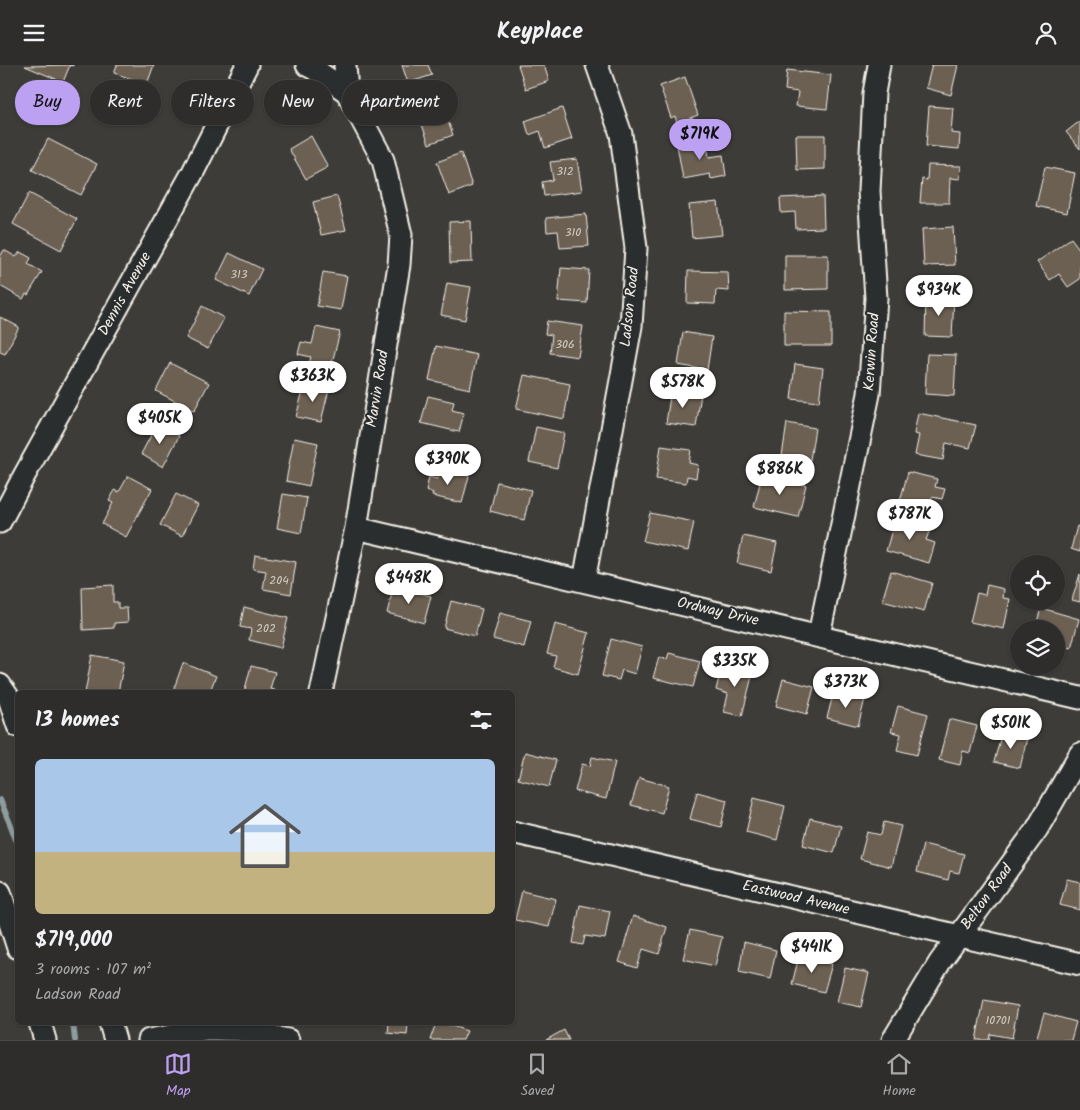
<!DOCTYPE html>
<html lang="en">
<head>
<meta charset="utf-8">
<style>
  :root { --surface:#2e2d2b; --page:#363533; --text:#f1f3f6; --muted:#a7a8a9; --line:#494947; --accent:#bca0f2 }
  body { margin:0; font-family:Kalam,sans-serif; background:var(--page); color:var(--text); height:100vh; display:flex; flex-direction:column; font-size:19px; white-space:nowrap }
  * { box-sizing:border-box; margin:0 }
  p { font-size:16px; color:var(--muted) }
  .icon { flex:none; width:28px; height:28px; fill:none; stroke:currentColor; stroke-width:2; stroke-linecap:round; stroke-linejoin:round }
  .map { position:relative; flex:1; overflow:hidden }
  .drawer { position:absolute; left:15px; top:625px; width:500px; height:335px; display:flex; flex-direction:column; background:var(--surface); border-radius:8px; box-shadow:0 1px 4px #0004,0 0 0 1px var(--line) }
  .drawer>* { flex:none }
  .guide { position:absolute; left:15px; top:15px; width:500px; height:45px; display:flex; gap:10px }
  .fabs { position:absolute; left:1010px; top:490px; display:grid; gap:10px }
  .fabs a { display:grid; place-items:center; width:55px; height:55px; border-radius:50%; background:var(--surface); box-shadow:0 1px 4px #0004,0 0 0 1px var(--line); font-size:25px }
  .price { position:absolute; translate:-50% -42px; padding:0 11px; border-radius:18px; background:#fff; color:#222; font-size:16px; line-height:32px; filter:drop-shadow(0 1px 2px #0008) }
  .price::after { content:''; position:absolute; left:50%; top:30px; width:15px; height:11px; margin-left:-8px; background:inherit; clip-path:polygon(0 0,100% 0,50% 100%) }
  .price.current { background:var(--accent); color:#111 }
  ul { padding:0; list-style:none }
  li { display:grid; align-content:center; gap:10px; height:265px; padding:0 20px }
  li+li { border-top:1px solid var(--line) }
  li span { display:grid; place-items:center; height:155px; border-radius:8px; color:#555 }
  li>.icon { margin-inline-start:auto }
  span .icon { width:90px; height:90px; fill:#fffc; stroke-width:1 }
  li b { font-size:21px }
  h2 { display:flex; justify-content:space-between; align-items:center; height:60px; padding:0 20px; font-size:21px }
  .tag { padding:0 18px; border-radius:22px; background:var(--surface); box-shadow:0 1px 4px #0004,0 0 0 1px var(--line); font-size:18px; line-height:45px }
  .tag.current { background:var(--accent); color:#111 }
  header { display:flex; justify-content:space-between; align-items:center; height:65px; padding:0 20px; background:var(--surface); font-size:22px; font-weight:800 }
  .menu { display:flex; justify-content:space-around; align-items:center; height:70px; border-top:1px solid var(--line); background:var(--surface); font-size:14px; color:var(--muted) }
  .menu a { display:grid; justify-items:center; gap:2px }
  .menu .current { color:var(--accent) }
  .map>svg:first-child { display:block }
</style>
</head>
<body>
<header><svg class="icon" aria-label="menu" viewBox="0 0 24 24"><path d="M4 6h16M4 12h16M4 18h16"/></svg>Keyplace<svg class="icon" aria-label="person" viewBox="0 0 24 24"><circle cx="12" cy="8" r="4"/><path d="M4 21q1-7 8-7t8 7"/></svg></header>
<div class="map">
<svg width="1080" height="975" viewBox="0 0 1080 975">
  <rect width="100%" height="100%" fill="#3e3c39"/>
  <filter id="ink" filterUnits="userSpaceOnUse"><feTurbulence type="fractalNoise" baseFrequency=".02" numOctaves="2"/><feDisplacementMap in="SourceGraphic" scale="10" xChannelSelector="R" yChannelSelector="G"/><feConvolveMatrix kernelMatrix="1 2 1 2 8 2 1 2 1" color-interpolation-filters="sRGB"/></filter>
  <g filter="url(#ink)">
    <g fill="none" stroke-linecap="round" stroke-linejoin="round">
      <!-- stream -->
      <path stroke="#8d9c9e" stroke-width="6" d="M0,735L11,761L18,780
        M73,958L75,975"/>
    </g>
    <!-- building -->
    <path fill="#6c6053" stroke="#f4f1e8" d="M70,0L63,17L25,1L73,0V1Z
      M117,0H154L147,19L114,8Z
      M402,0H428L432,10L408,18Z
      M518,0H544L549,16L526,24Z
      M932,0H958L951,30L926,23Z
      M787,5L831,10L827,44L796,41L798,27L785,25Z
      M685,12L698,50L677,58L675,51L671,53L660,21Z
      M441,37L453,70L429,79L417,46Z
      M929,41L953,43L951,68L960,69L959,84L926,81Z
      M562,43L572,74L545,83L540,66L529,70L525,56Z
      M1080,56V84L1066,67Z
      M796,70H825V104L797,105Z
      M311,71L328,102L306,114L289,84Z
      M48,74L97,99L81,130L32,105Z
      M706,75L709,92L723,90L726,111L711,114L710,109L683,114L677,80Z
      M461,88L472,121L449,130L437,97Z
      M577,94L582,126L544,131L542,117L553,115L550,97Z
      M928,100L961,101L960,114L950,113L949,138H920L922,114L927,115Z
      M1045,102L1075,108L1067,148L1036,141Z
      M29,128L77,154L61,185L13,159Z
      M337,131L346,165L321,170L313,137Z
      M823,131L824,163L796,164L795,147L781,148L780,133Z
      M718,137L722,170L692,173L689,140Z
      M586,149L589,181L560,183L558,166L547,167L546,153Z
      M471,156L472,197L450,198L449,157Z
      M953,162L955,200L924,201L922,164Z
      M1071,173L1080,185V214L1068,222L1059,209L1050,215L1037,197Z
      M4,185L16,192L20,187L31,193L28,199L42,207L28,230L26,229L23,234L0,221V192Z
      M229,188L262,204L249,231L216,215Z
      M785,190H828V224L785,225Z
      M561,203L589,205L587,238L558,236Z
      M688,206L728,207L729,226L716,225L715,239L687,238Z
      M323,207L347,211L341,245L317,241Z
      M447,218L471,222L465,255L441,250Z
      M926,232H954L952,272L925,271Z
      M202,241L224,253L208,284L186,273Z
      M784,246L831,247V281H784Z
      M0,252L19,262L5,289L0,287Z
      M547,256L583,261L578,292L550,288L552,270L545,269Z
      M316,262L340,267L332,298H330L328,307L308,302L311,292L298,289L301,277L312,279Z
      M683,267L712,272L707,305L678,300Z
      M436,281L477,290L470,324L429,315Z
      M927,289L956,290L954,331L925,329Z
      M170,298L209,318L194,346L156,326Z
      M795,299L823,303L819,337L791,334Z
      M524,310L570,319L564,354L516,344Z
      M305,318L329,324L321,357L296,352Z
      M671,325L701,329L696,362L666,358Z
      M428,331L454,337L452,345L464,348L459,367L421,358Z
      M918,348L976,360L970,383L946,378L943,395L915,390L919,370L914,369Z
      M787,358L815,363L810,395L782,391Z
      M157,359L179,371L163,402L141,389Z
      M536,362L564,368L557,403L529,397Z
      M294,373L318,378L309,421L286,416Z
      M661,381L691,385L689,398L698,400L696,413L687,411L686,418L656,414Z
      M439,403L469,411L462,438L432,431L433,428L426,426L429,412L437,414Z
      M908,407L937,414L935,422L945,424L942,434L932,432L929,444L900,436Z
      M762,410L806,420L798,452L754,442Z
      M128,411L152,424L126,472L102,459L113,438L109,436L115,425L119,427Z
      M497,417L531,425L524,455L490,446Z
      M176,429L198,440L182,471L160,460Z
      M283,429L307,433L301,468L277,463Z
      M650,448L694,457L688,486L643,476Z
      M895,454L930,464L926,475L935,478L929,498L886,486Z
      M1077,461L1080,462V487L1071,484Z
      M743,471L777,478L771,506L737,498Z
      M255,490L296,497L291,529L263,524L266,506L253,504Z
      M891,506L932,518L924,547L882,536Z
      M1080,509V537L1072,535Z
      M113,520V537H118V543H127L128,557L114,558V563L83,565L82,522Z
      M987,520L1004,524L1003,533L1010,534L1004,564L970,557L977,528L985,530Z
      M394,521L431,531L424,558L387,548Z
      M451,536L482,544L475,571L444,563Z
      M244,542L288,553L281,583L249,575L251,564L240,562Z
      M1041,543L1079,554L1071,583L1056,579V564H1035Z
      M500,548L531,556L524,582L493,574Z
      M555,559L589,568L578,609L553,602L556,591L547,589Z
      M611,574L642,582L635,609L622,605L619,615L602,611Z
      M669,588L700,596L693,622L653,613L659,592L667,594Z
      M92,590L124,596L118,628H85Z
      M183,598L216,611L209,628L173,626Z
      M722,600L753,607L742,651L724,647L728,629L716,625Z
      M251,601L275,607L270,624L275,625V628H244Z
      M783,614L814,622L807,649L776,641Z
      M834,626L865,634L858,661L827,653Z
      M898,641L928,649L917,690L897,685L901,669L891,667Z
      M949,654L977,661L970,688L963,686L960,700L939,695Z
      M1002,667L1027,673L1020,703L994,697Z
      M525,687L556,695L549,722L518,714Z
      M592,692L615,697L606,734L575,726L582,699L590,701Z
      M639,713L669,721L662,748L631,740Z
      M697,727L727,735L721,762L690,754Z
      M754,733L785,741L777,775L746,767Z
      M810,753L841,761L834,788L803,780Z
      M884,757L901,761L891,802L860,794L867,767L881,770Z
      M923,779L964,789L959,808L950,806L948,815L917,807Z
      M1067,814L1080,817V845L1060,840Z
      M522,826L556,834L549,862L515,855Z
      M580,840L610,846L605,874L585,871L583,880L573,878Z
      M633,851L667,862L659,889L643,884L637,903L619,897Z
      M690,865L722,872L715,901L683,894Z
      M744,877L776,885L770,914L739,907Z
      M799,891L832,899L824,927L792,919Z
      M845,903L869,908L861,942L837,937Z
      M984,935L1018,941L1012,973L990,969L989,975H976Z
      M1044,948L1076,957L1071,975H1036Z
      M384,958H408L407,970L388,968L389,958Z
      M436,958H443L467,966L463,975H430Z
      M564,965L569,975H546Z"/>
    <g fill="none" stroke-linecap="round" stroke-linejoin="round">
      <defs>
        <path id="minor" d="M307,0L313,3L347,27L383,95L401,170L399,200L356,463L321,628
          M345,0L347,27
          M0,457L24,411L193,107L247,0
          M356,463L1080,633
          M584,516L631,261L636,183L621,69L597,0
          M819,570L869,329L876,233L869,126L874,28L879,0
          M0,620L9,633L18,661
          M512,767L1080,899
          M0,827L18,883
          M40,958L45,975
          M110,958L115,975
          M149,975L207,964L239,965L288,975
          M893,975L940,897L1037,764L1080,689"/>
      </defs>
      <!-- minor casing -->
      <use href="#minor" stroke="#f4f1e8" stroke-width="25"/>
      <!-- minor -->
      <use href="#minor" stroke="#2a2d2e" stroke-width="21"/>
    </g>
  </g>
  <g text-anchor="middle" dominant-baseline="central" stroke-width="4" stroke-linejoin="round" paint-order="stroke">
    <!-- number labels -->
    <g font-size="12" fill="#d2cdc3">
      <text x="565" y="106">312</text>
      <text x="573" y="167">310</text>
      <text x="239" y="209">313</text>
      <text x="565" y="279">306</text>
      <text x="279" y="515">204</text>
      <text x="266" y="563">202</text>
      <text x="998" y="955">10701</text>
    </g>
    <!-- street labels -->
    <g font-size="15" fill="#f4f1e8" stroke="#2a2d2e">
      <text transform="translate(125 229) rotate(-61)">Dennis Avenue</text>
      <text transform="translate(630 242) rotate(-84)">Ladson Road</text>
      <text transform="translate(872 287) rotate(-86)">Kerwin Road</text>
      <text transform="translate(378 324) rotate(-81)">Marvin Road</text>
      <text transform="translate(718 547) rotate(13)">Ordway Drive</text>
      <text transform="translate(987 832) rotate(-54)">Belton Road</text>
      <text transform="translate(796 833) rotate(13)">Eastwood Avenue</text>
    </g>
  </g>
</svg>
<div class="fabs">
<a><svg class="icon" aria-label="locate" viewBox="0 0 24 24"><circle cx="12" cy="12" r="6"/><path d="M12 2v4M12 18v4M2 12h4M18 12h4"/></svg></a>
<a><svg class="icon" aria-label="layers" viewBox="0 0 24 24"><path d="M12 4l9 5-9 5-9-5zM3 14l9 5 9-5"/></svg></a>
</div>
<b class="price current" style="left:700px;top:96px">$719K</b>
<b class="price" style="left:939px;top:252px">$934K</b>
<b class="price" style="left:313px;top:338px">$363K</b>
<b class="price" style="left:683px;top:344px">$578K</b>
<b class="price" style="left:160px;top:380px">$405K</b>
<b class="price" style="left:448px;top:421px">$390K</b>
<b class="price" style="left:780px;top:431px">$886K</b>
<b class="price" style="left:910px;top:476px">$787K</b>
<b class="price" style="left:409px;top:540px">$448K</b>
<b class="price" style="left:735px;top:623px">$335K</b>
<b class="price" style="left:846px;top:644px">$373K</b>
<b class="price" style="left:1011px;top:685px">$501K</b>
<b class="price" style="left:812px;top:909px">$441K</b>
<div class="guide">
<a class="tag current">Buy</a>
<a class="tag">Rent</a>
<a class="tag">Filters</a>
<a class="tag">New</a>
<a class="tag">Apartment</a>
</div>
<section class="drawer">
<h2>13 homes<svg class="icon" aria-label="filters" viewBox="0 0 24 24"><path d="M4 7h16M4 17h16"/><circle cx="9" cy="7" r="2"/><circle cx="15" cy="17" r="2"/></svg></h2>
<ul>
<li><span style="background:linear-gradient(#a9c7e8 60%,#c2b280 0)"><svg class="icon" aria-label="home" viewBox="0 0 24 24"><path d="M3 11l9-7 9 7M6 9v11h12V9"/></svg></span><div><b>$719,000</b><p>3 rooms · 107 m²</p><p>Ladson Road</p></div></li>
</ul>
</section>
</div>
<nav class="menu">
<a class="current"><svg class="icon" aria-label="map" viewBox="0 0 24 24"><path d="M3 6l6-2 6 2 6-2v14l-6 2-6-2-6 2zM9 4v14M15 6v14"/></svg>Map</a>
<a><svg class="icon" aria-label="saved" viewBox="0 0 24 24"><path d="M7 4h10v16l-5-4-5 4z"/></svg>Saved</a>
<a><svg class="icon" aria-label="home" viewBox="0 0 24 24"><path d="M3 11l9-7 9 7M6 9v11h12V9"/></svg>Home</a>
</nav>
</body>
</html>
